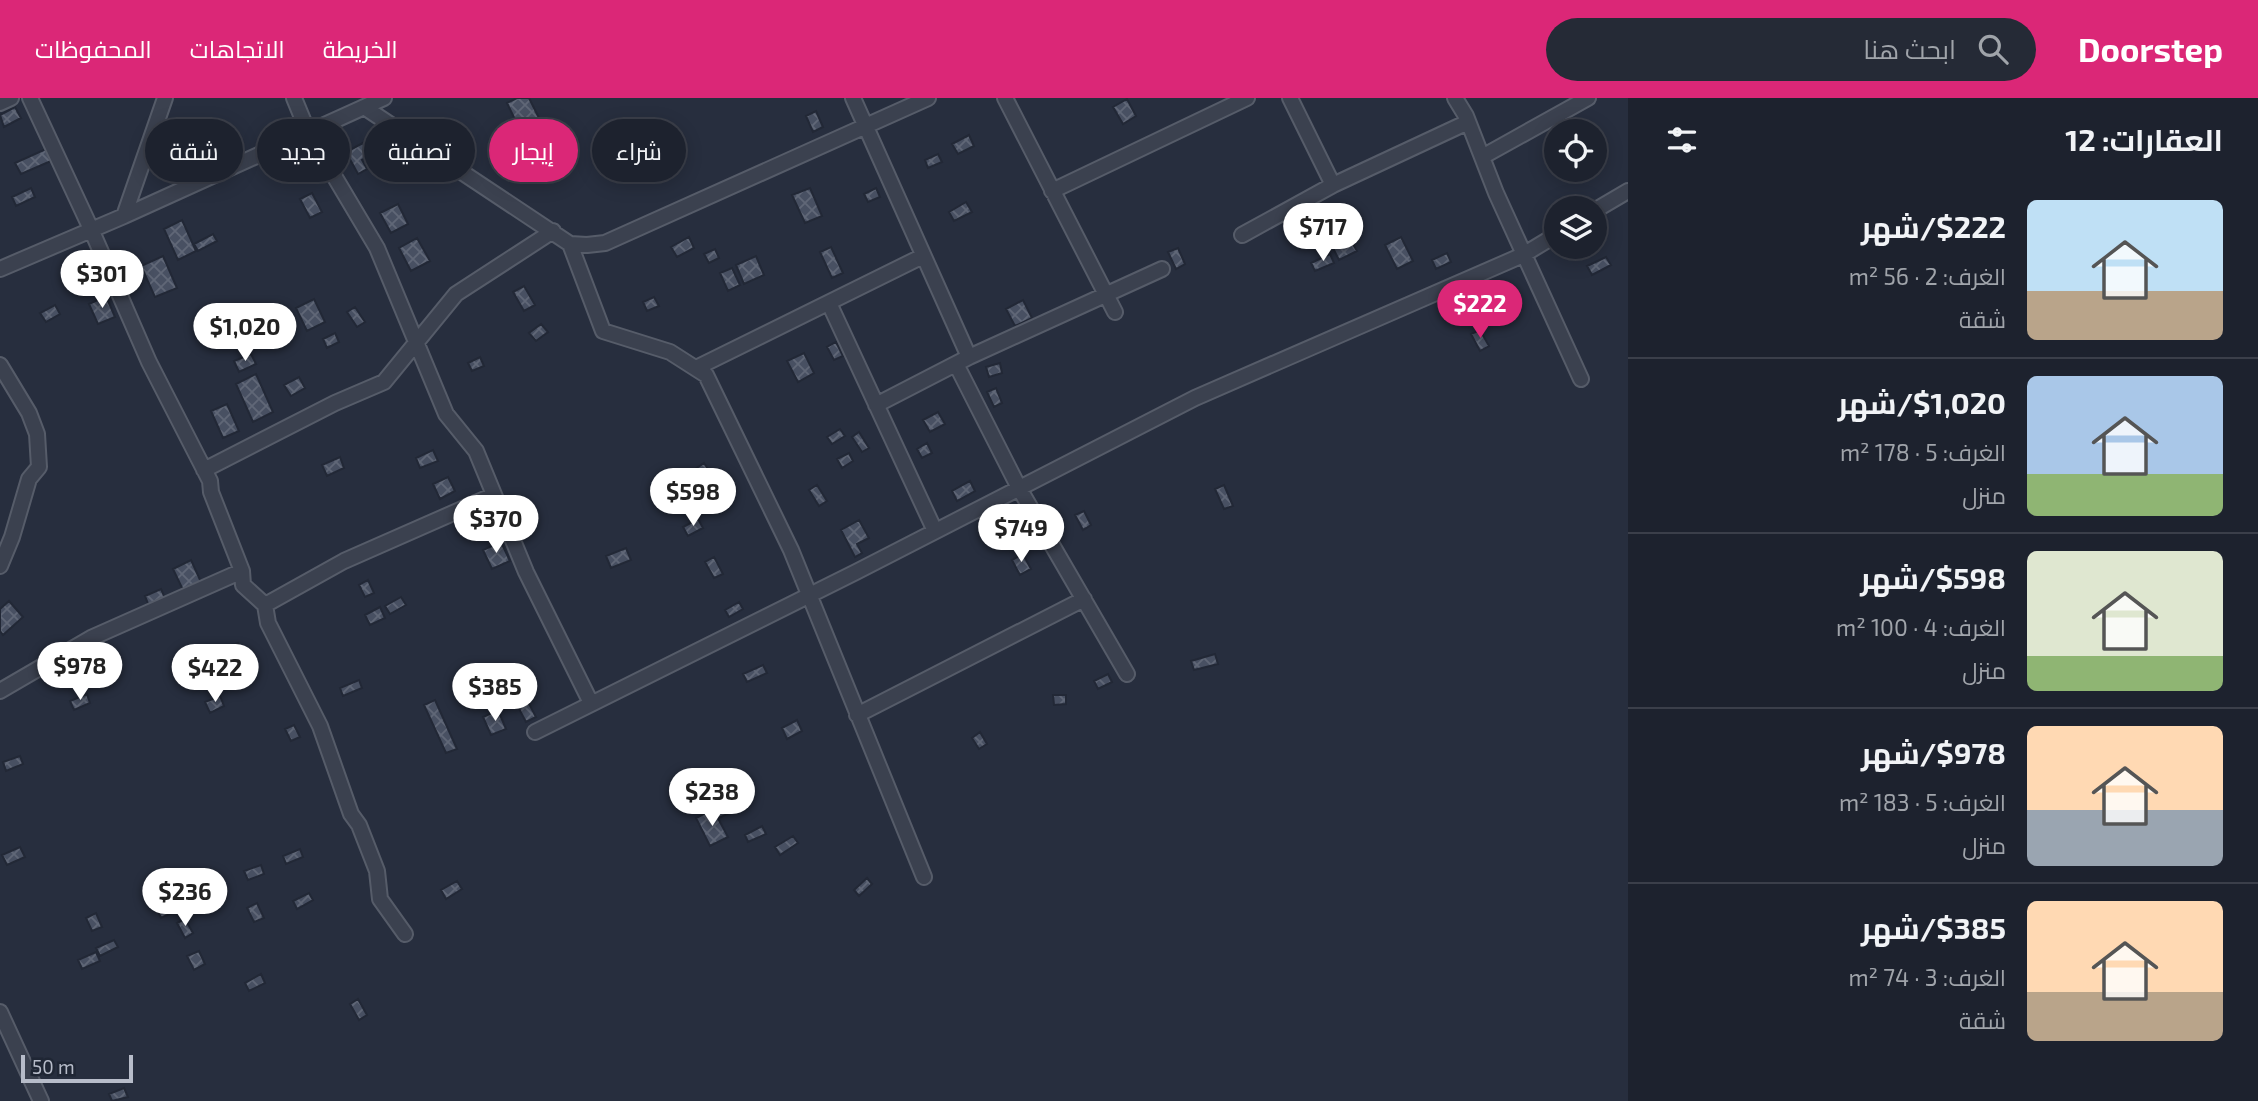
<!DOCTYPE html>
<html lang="ar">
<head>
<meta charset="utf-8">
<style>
  :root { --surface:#1d222e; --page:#252a36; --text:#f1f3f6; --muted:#a0a4aa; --line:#3b3f4a; --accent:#db2777 }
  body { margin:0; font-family:"Exo 2",Cairo,sans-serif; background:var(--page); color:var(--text); direction:rtl; height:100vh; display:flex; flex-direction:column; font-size:26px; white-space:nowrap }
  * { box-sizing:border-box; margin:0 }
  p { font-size:23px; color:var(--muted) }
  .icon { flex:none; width:38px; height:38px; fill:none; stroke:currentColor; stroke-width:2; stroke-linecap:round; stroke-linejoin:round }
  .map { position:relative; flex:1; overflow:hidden; direction:ltr }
  .side { display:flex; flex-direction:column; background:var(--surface); width:630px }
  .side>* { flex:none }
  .hud { position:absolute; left:21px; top:21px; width:665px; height:63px; direction:rtl; display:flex; gap:14px }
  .buttons { position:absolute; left:1544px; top:21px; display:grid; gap:14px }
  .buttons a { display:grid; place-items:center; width:63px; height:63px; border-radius:50%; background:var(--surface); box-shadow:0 4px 18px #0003,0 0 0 2px var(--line); font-size:35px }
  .scale { position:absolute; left:21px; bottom:18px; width:112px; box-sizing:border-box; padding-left:7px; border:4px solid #b7bcc9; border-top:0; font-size:19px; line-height:24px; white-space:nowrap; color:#b7bcc9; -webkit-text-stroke:5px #1f2634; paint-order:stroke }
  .price { position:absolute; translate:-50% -60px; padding:0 16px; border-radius:24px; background:#fff; color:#222; font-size:23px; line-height:46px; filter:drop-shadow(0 2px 4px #0008) }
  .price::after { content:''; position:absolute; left:50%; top:42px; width:21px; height:16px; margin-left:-10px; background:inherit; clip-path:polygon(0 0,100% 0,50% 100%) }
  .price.on { background:var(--accent); color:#fff }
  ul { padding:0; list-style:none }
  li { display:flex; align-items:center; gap:21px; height:175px; padding:0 35px }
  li+li { border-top:2px solid var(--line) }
  li span { display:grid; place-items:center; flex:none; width:196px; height:140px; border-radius:10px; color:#555 }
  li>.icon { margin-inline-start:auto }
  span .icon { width:84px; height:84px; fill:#fffc; stroke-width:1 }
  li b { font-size:30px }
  h2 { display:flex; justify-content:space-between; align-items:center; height:84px; padding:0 35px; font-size:30px }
  .tag { padding:0 24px; border-radius:32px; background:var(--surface); box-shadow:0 4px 18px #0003,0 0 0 2px var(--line); font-size:24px; line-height:63px }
  .tag.on { background:var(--accent); color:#fff }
  header { display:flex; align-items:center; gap:42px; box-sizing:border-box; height:98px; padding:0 35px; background:var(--accent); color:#fff }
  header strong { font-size:33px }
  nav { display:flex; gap:38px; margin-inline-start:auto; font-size:24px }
  .search { width:490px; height:63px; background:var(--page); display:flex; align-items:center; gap:18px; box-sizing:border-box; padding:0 24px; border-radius:38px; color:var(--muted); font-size:26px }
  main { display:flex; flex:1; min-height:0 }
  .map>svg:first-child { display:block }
</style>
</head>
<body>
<header>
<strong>Doorstep</strong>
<div class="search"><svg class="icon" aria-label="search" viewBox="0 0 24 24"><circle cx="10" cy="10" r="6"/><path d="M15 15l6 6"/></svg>ابحث هنا</div>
<nav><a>الخريطة</a><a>الاتجاهات</a><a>المحفوظات</a></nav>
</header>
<main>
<section class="side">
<h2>العقارات: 12<svg class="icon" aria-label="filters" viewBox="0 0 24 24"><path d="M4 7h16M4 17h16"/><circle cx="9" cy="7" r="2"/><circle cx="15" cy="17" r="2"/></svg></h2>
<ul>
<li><span style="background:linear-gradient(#bfe0f5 65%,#b9a48a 0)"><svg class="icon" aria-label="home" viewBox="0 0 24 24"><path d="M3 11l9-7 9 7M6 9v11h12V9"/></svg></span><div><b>$222/شهر</b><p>الغرف: 2 · 56 m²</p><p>شقة</p></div></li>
<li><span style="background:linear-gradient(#a9c7e8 70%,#8fb573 0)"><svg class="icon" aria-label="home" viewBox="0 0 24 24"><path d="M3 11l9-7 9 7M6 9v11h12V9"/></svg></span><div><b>$1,020/شهر</b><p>الغرف: 5 · 178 m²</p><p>منزل</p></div></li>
<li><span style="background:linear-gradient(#dfe7d0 75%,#8fb573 0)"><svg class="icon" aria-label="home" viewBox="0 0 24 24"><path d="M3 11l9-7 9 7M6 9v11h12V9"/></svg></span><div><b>$598/شهر</b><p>الغرف: 4 · 100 m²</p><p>منزل</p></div></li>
<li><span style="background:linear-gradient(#ffd9b3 60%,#9aa5b1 0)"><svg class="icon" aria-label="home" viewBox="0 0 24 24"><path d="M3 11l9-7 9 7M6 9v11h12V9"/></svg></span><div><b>$978/شهر</b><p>الغرف: 5 · 183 m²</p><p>منزل</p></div></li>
<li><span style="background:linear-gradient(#ffd9b3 65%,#b9a48a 0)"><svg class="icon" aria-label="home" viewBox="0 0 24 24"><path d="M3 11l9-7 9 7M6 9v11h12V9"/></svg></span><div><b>$385/شهر</b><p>الغرف: 3 · 74 m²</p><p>شقة</p></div></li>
</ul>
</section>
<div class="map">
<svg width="1628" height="1003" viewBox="0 0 1628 1003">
  <defs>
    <pattern id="building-cross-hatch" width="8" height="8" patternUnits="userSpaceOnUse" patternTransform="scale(1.75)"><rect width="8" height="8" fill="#485062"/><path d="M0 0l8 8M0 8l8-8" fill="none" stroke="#606777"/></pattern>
  </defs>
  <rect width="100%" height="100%" fill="#272e3e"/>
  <!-- building -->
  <path fill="url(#building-cross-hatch)" stroke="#222836" stroke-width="2" d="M517,0H529L543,28L523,38L507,5Z
    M1127,1L1136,18L1123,26L1113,9Z
    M15,9L21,20L4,29L0,17Z
    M816,13L823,29L813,34L806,18Z
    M969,37L974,48L958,56L952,46Z
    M363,45L369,58L362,62L367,71L358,76L346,54Z
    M46,51L51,63L21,76L15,65Z
    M938,56L942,64L928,70L925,62Z
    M31,90L35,99L16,108L12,99Z
    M810,90L822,118L805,125L792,97Z
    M876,90L880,99L868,104L864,96Z
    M312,95L322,114L310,120L300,101Z
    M966,104L972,114L954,123L949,114Z
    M398,106L408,126L391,135L380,115Z
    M1337,116L1342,124L1326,133L1321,125Z
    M182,122L196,153L178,162L164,131Z
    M213,136L217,143L198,153L194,146Z
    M689,139L694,150L677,159L671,149Z
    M1349,139L1357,153L1339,162L1332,148Z
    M1401,139L1413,163L1397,171L1385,147Z
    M417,140L430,163L411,173L399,150Z
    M831,149L843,175L832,180L820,154Z
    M1178,150L1185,166L1176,171L1168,154Z
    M715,151L719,160L709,165L704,156Z
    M1447,155L1451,164L1436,171L1432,162Z
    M1330,156L1334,165L1315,173L1311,165Z
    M163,158L177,190L155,199L141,168Z
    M756,158L764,177L744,186L736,167Z
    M1606,159L1611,167L1592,177L1587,168Z
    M732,170L740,187L728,193L720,175Z
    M93,174L100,191L84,198L77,182Z
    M524,188L535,207L524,213L513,194Z
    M106,198L115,219L98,226L89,206Z
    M654,199L659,208L647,213L643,204Z
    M314,201L325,224L307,233L296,210Z
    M1023,202L1032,220L1015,228L1006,211Z
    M55,207L60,216L46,224L40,215Z
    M355,209L365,224L357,229L347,214Z
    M266,219L271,230L257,237L252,226Z
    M225,224L232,238L213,248L206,234Z
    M248,224L255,236L245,241L239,229Z
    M541,226L548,234L536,243L529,235Z
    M1480,232L1489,248L1480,253L1471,236Z
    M335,235L339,244L327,250L323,241Z
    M836,244L843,258L834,262L827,249Z
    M804,255L814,275L798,284L787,263Z
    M251,256L256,266L239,274L234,263Z
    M480,259L484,268L472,273L468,265Z
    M1000,265L1002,275L989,279L986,269Z
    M256,276L273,314L253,324L236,286Z
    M299,279L305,290L291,298L284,287Z
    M996,290L1002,305L994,309L987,294Z
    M227,306L239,333L223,340L211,313Z
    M938,314L945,326L930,334L923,322Z
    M840,331L845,338L832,346L827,339Z
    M859,334L869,350L862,354L852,339Z
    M927,345L932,355L922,360L917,351Z
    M433,352L438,363L420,370L416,360Z
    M849,355L853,363L842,370L837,361Z
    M340,359L344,370L327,378L322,367Z
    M704,365L710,374L693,384L688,376Z
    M448,379L455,393L440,401L433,386Z
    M970,383L975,393L957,403L952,393Z
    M817,387L827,403L819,408L809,392Z
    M1224,387L1233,408L1224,411L1215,391Z
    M687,391L694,407L683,412L675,396Z
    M1084,413L1091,427L1083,432L1075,417Z
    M698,421L703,430L688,438L683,429Z
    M859,422L869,440L857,446L862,455L855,459L841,432Z
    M1002,422L1010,438L1003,442L995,426Z
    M501,444L510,463L492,471L483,452Z
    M626,450L631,462L611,470L606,458Z
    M1023,456L1031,471L1020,477L1012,462Z
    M714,459L723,476L714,480L705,464Z
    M191,462L201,484L183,492L173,471Z
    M368,482L374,495L365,499L359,487Z
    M161,491L165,500L149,508L145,498Z
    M401,499L406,507L390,516L385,508Z
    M9,503L23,519L3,537L0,533V511Z
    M739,504L743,511L729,519L725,512Z
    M380,509L385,520L370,527L365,517Z
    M238,545L241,555L228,559L225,549Z
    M1215,556L1218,566L1194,572L1191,563Z
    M763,567L767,575L747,584L743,576Z
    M1108,576L1112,584L1098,591L1094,583Z
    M507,581L515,597L504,602L497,585Z
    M359,582L362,590L343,598L340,590Z
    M87,596L90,605L74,612L70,603Z
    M1053,597H1066V606L1054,607Z
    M220,598L224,608L210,615L205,604Z
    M435,602L457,651L446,655L424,607Z
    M527,602L536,619L526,624L517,607Z
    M498,612L506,631L491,637L483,619Z
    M797,622L802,633L787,641L782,630Z
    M294,627L300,639L291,643L285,631Z
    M980,634L987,646L979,651L972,640Z
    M20,658L23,666L6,673L3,664Z
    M737,700L742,709L719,720L714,711Z
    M713,711L728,739L710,748L696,720Z
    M762,728L766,736L748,744L745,737Z
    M793,738L798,745L780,757L775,749Z
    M20,749L25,759L7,767L2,757Z
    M300,751L303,759L286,766L283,758Z
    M261,767L264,776L248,782L244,773Z
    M867,780L872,786L859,798L854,792Z
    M457,783L462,791L446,801L441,792Z
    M309,795L313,802L297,811L293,803Z
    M172,805L176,813L161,820L157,811Z
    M257,805L264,820L254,824L247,810Z
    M96,815L102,829L92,833L86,820Z
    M185,821L193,835L185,840L177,825Z
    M114,842L118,849L100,858L96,850Z
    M199,853L205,866L194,872L187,858Z
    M96,854L100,863L82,871L78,862Z
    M261,876L265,885L249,893L245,885Z
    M358,901L367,917L359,922L350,906Z
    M124,990L128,999L112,1003L109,996Z"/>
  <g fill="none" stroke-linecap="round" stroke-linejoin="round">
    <defs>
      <path id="street" d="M30,0L91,131L149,264L210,383L211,394L242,473L243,487L265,507L268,525L320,628L351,716L359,727L377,773L380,801L405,836
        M294,0L308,34L377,150L446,316L476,353L526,474L591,605
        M853,0L969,259
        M1005,0L1115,214
        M1290,0L1333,87
        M1455,0L1466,18L1496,95L1581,281
        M0,5L11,0
        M364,9L570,146L587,147L605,145L928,0
        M1482,59L1588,0
        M1052,93L1247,0
        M1594,113L1628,93
        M124,118L165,0
        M1242,137L1333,87L1468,24
        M570,146L603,233L670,254L706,277L791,452L924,779
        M0,171L124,118L384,0
        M829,205L935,433
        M956,266L1019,390L1127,576
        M0,267L29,315L37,336L39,369L29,381L12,439L0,468
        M696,270L923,158
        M876,307L969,259L1162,171
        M204,372L335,305L384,284L456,196L553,133
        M265,507L344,463L494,397
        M0,593L91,540L242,473
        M857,617L1084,501
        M535,634L856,474L1195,300L1523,157L1556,137
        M0,914L41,1003"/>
    </defs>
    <!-- street casing -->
    <use href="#street" stroke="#565c69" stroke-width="18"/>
    <!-- street -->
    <use href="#street" stroke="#3b414f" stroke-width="14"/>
  </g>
</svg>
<div class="buttons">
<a><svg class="icon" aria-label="locate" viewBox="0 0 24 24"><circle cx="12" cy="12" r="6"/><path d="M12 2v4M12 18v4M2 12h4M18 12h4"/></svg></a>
<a><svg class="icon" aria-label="layers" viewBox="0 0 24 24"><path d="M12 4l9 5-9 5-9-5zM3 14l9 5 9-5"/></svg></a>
</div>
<div class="scale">50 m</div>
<b class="price" style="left:1323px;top:165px">$717</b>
<b class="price" style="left:102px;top:212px">$301</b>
<b class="price on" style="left:1480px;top:242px">$222</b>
<b class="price" style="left:245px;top:265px">$1,020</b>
<b class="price" style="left:693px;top:430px">$598</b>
<b class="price" style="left:496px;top:457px">$370</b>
<b class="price" style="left:1021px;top:466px">$749</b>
<b class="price" style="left:80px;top:604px">$978</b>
<b class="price" style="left:215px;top:606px">$422</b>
<b class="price" style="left:495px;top:625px">$385</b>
<b class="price" style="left:712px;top:730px">$238</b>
<b class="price" style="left:185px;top:830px">$236</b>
<div class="hud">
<a class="tag">شراء</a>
<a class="tag on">إيجار</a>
<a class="tag">تصفية</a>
<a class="tag">جديد</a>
<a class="tag">شقة</a>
</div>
</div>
</main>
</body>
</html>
